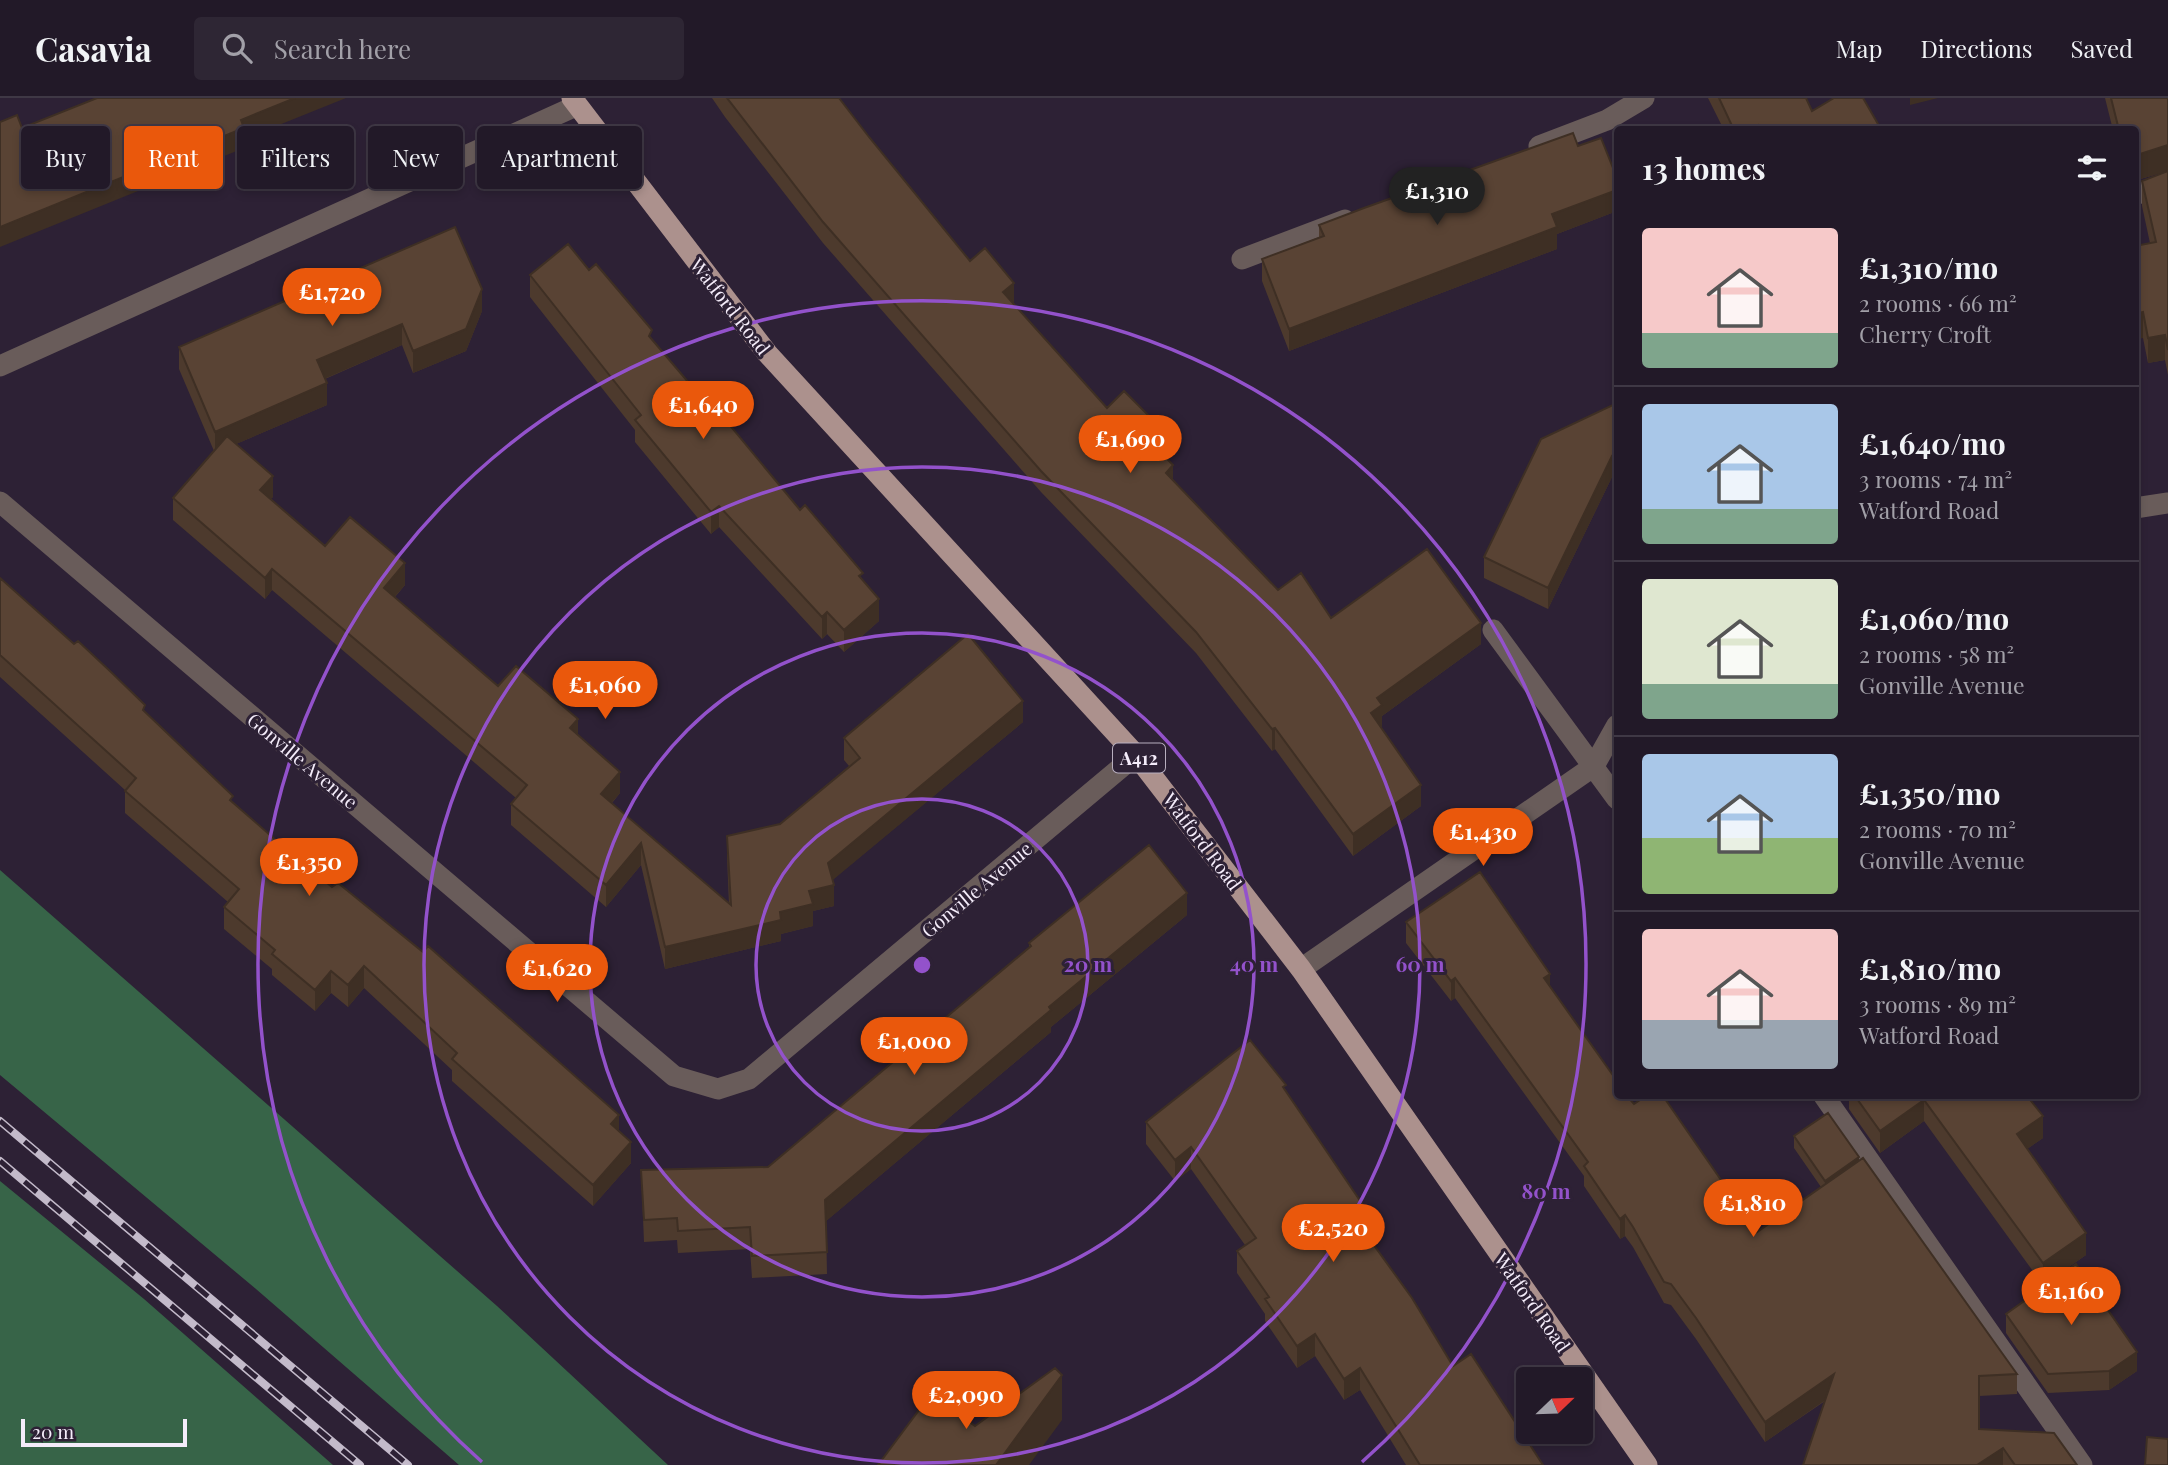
<!DOCTYPE html>
<html lang="en">
<head>
<meta charset="utf-8">
<style>
  :root { --surface:#221928; --page:#2e2634; --text:#f1f3f6; --muted:#a2a0a8; --line:#3f3845; --accent:#ea580c }
  body { margin:0; font-family:"Playfair Display",serif; background:var(--page); color:var(--text); height:100vh; display:flex; flex-direction:column; font-size:26px; white-space:nowrap }
  * { box-sizing:border-box; margin:0 }
  p { font-size:23px; color:var(--muted) }
  .icon { flex:none; width:38px; height:38px; fill:none; stroke:currentColor; stroke-width:2; stroke-linecap:round; stroke-linejoin:round }
  .map { position:relative; flex:1; overflow:hidden }
  .drawer { position:absolute; left:1614px; top:28px; width:525px; height:973px; display:flex; flex-direction:column; background:var(--surface); border-radius:7px; box-shadow:0 4px 10px #0003,0 0 0 2px var(--line) }
  .drawer>* { flex:none }
  .banner { position:absolute; left:21px; top:28px; width:665px; height:63px; display:flex; gap:14px }
  .needle { width:46px; rotate:67deg }
  .tools { position:absolute; left:1516px; top:1269px; display:grid; gap:14px }
  .tools a { display:grid; place-items:center; width:77px; height:77px; border-radius:7px; background:var(--surface); box-shadow:0 4px 10px #0003,0 0 0 2px var(--line); font-size:35px }
  .scale { position:absolute; left:21px; bottom:18px; width:166px; box-sizing:border-box; padding-left:7px; border:4px solid #f4ecfa; border-top:0; font-size:19px; line-height:24px; white-space:nowrap; color:#f4ecfa; -webkit-text-stroke:5px #2d2135; paint-order:stroke }
  .price { position:absolute; translate:-50% -60px; padding:0 16px; border-radius:24px; background:var(--accent); color:#fff; font-size:23px; line-height:46px; filter:drop-shadow(0 2px 4px #0008) }
  .price::after { content:''; position:absolute; left:50%; top:42px; width:21px; height:16px; margin-left:-10px; background:inherit; clip-path:polygon(0 0,100% 0,50% 100%) }
  .price.on { background:#222; color:#fff }
  ul { padding:0; list-style:none }
  li { display:flex; align-items:center; gap:21px; height:175px; padding:0 28px }
  li+li { border-top:2px solid var(--line) }
  li span { display:grid; place-items:center; flex:none; width:196px; height:140px; border-radius:7px; color:#555 }
  li>.icon { margin-inline-start:auto }
  span .icon { width:84px; height:84px; fill:#fffc; stroke-width:1 }
  li b { font-size:30px }
  h2 { display:flex; justify-content:space-between; align-items:center; height:84px; padding:0 28px; font-size:30px }
  .pill { padding:0 24px; border-radius:7px; background:var(--surface); box-shadow:0 4px 10px #0003,0 0 0 2px var(--line); font-size:24px; line-height:63px }
  .pill.on { background:var(--accent); color:#fff }
  header { display:flex; align-items:center; gap:42px; box-sizing:border-box; height:98px; padding:0 35px; background:var(--surface); border-bottom:2px solid var(--line) }
  header strong { font-size:33px }
  nav { display:flex; gap:38px; margin-inline-start:auto; font-size:24px }
  .search { width:490px; height:63px; background:var(--page); display:flex; align-items:center; gap:18px; box-sizing:border-box; padding:0 24px; border-radius:7px; color:var(--muted); font-size:26px }
  .map>svg:first-child { display:block }
</style>
</head>
<body>
<header>
<strong>Casavia</strong>
<div class="search"><svg class="icon" aria-label="search" viewBox="0 0 24 24"><circle cx="10" cy="10" r="6"/><path d="M15 15l6 6"/></svg>Search here</div>
<nav><a>Map</a><a>Directions</a><a>Saved</a></nav>
</header>
<div class="map">
<svg width="2168" height="1367" viewBox="0 0 2168 1367">
  <rect width="100%" height="100%" fill="#2d2135"/>
  <!-- forest -->
  <path fill="#376448" d="M0,772L497,1208L668,1367H459L256,1191L0,977Z
    M0,1083L144,1201L333,1367H0Z"/>
  <g fill="none" stroke-linecap="round" stroke-linejoin="round">
    <!-- minor -->
    <path stroke="#695c5a" stroke-width="21" d="M1539,48L1607,22L1644,0
      M2135,97L2168,85
      M1242,161L1345,122
      M0,268L576,8
      M0,404L674,978L718,991L749,981L1136,657
      M2135,410L2168,405
      M1493,532L1617,701
      M1301,871L1594,668L1617,627
      M1824,998L2082,1367"/>
    <!-- major -->
    <path stroke="#ac918d" stroke-width="21" d="M572,0L767,255L1136,657L1301,871L1647,1367"/>
    <defs>
      <path id="rail" d="M0,1023L408,1367
        M0,1063L360,1367"/>
    </defs>
    <!-- rail casing -->
    <use href="#rail" stroke="#c3baca" stroke-width="8"/>
    <!-- rail -->
    <use href="#rail" stroke="#2d2135" stroke-width="5" stroke-dasharray="16" stroke-linecap="butt"/>
  </g>
  <!-- wall -->
  <path fill="#4d3a2d" d="M712,0H839L869,39L970,163L1014,206L1107,310L1155,345L1153,346L1173,383L1278,492L1331,520L1481,546L1382,618V628L1381,629L1421,708L1353,758L1275,651L1272,653L1196,555L1041,394L823,145L725,19Z
    M1708,0H1806L1812,13L1878,32H1724Z
    M2105,0H2168V73L2137,82L2135,78V32H2113Z
    M1578,48L1617,80V113L1557,136V151L1289,253L1262,183V161L1319,139V127Z
    M2168,73V277L2165,262L2148,265L2143,240L2135,241L2150,145L2142,108V83Z
    M589,172L652,242L706,305L863,482L879,523L844,554L827,536L822,541L719,429L711,436L635,344V332L530,199V177Z
    M482,213L466,253L413,275L402,247L325,281L327,307L236,346L273,399L270,401L325,448L405,487L395,499L498,588L578,637L620,695L612,705L729,806L727,759V738L780,726L849,668L844,662V640L1023,624L832,782L834,808L813,813V828L781,836V843L665,871L641,767L606,809L511,727V706L516,700L272,492L265,501L173,422V400L214,353L179,271V249Z
    M1617,305V382L1612,379L1548,511L1484,480V459Z
    M0,480L145,614L233,705L278,744L619,1033L631,1065L593,1108L452,983V972L364,890L348,909L331,895L315,913L272,877V871L224,831V809L228,804L125,715V692L0,579Z
    M1187,817L1051,929V934L826,1123L827,1176L752,1180L750,1151L678,1155L677,1142L644,1144L641,1072L768,1069L1029,850V845Z
    M1406,824L1550,890L1634,1006L1757,1134L1821,1089L1794,1050V1038L1859,1063L2017,1276V1296L1979,1298V1331L2077,1367H1803L1825,1303L1765,1344L1696,1241L1671,1207L1664,1205L1633,1149L1625,1138L1620,1141L1584,1088V1078L1455,900L1451,903L1406,845Z
    M1286,993L1366,1136L1453,1268L1543,1367H1406L1360,1292L1344,1302L1315,1258L1297,1270L1265,1223V1216L1237,1175V1153L1245,1147L1191,1071L1175,1083L1146,1046V1024Z
    M1849,998H2027L2043,1040L2027,1051L2086,1157L2043,1187L1924,1023L1880,1055L1849,1011Z
    M2006,1216L2137,1273L2109,1292L2048,1295L2006,1235Z"/>
  <!-- shaded-wall -->
  <path fill="#3e2f24" d="M295,0H346L244,41V50L0,149V129L241,22Z
    M1910,0H1938L1910,7Z
    M1878,26V32H1869Z
    M1758,27V32H1748Z
    M2168,47V73L2137,82V57Z
    M2135,53H2136L2135,78Z
    M1617,92V113L1557,136V151L1289,253V231L1552,116Z
    M1014,185V207L1003,194Z
    M482,191V213L466,253L413,275V253Z
    M2143,214V240L2135,241V216Z
    M402,226V247L317,284V262Z
    M2165,237V262L2148,265V240Z
    M327,285V307L215,355V334Z
    M1155,324V345L1143,357V336Z
    M1612,358V379L1548,511V490Z
    M1173,367V389L1166,375Z
    M273,378V399L260,414V392Z
    M719,408V429L711,436V414Z
    M405,465V487L384,511V490Z
    M272,471V492L265,501V480Z
    M879,501V523L844,554V532Z
    M827,514V536L822,541V519Z
    M1481,525V546L1382,618V628L1371,636V615L1377,600Z
    M1023,603V624L828,786V765Z
    M578,621V643L570,630Z
    M1275,630V651L1272,653V631Z
    M620,674V695L601,717V696Z
    M1421,687V708L1353,758V736Z
    M641,745V767L606,809V787Z
    M834,787V808L813,813V828L781,836V843L665,871V849L780,814L809,793Z
    M1187,795V817L1051,929V934L825,1124V1102L1049,909Z
    M364,868V890L348,909V887Z
    M331,873V895L315,913V892Z
    M1550,876V896L1544,880Z
    M1455,880V900L1451,903V883Z
    M1924,1002V1023L1880,1055V1033Z
    M619,1017V1038L611,1026Z
    M2043,1018V1040L2017,1058V1036Z
    M631,1044V1065L593,1108V1087Z
    M1191,1049V1071L1175,1083V1062Z
    M1859,1059V1070L1825,1094V1083Z
    M1367,1113V1135L1355,1143V1121Z
    M1625,1117V1138L1620,1141V1121Z
    M2086,1135V1157L2043,1187V1165Z
    M1315,1236V1258L1297,1270V1248Z
    M2137,1254V1273L2109,1292V1273Z
    M1360,1270V1292L1344,1302V1281Z
    M1834,1276V1296L1765,1344V1324Z
    M1062,1277V1322L1029,1367H996Z
    M2003,1350V1367H1977Z"/>
  <!-- building -->
  <path fill="#594334" stroke="#3e2f24" stroke-width="2" d="M97,0H295L241,22L244,30L0,129V24L17,17L22,30Z
    M727,0H839L869,39L970,163L985,150L1014,185L1003,194L1107,310L1124,293L1155,324L1143,336L1173,367L1166,375L1278,492L1301,475L1331,520L1427,451L1481,525L1377,600L1382,607L1371,615L1421,687L1353,736L1275,630L1272,631L1196,534L1041,373L823,124Z
    M1719,0H1806L1812,13L1834,0H1863L1878,26L1869,32H1761L1758,27L1748,32H1734Z
    M2111,0H2168V47L2137,57L2135,53V32H2119Z
    M1573,35L1578,48L1601,40L1617,80V92L1552,116L1557,129L1289,231L1262,161L1324,138L1319,127L1364,110Z
    M2168,73V252L2165,237L2148,240L2143,214L2135,216V148L2156,144L2142,83Z
    M455,129L482,191L466,231L413,253L402,226L317,262L327,285L215,334L179,249Z
    M568,146L589,172L596,166L652,232L649,238L706,305L709,302L800,412L805,407L863,475L859,478L879,501L844,532L827,514L822,519L719,408L711,414L635,322L641,317L530,177Z
    M1617,305V361L1612,358L1548,490L1484,459L1541,341Z
    M227,338L273,378L260,392L325,448L350,419L405,465L384,490L498,588L516,568L578,621L570,630L620,674L601,696L731,807L727,738L780,726L860,660L844,640L968,536L1023,603L828,765L834,787L809,793L813,806L780,814L781,822L665,849L641,745L606,787L511,706L527,687L272,471L265,480L173,400Z
    M0,480L74,546L78,543L111,574L145,607L143,612L233,698L230,702L278,744L332,789L338,785L423,854L428,848L619,1017L611,1026L631,1044L593,1087L452,961L457,955L364,868L348,887L331,873L315,892L272,856L275,852L224,809L239,791L125,693L136,680L0,557Z
    M1149,747L1187,795L1049,909L1051,912L825,1102L827,1154L752,1158L750,1129L678,1133L677,1120L644,1122L641,1072L768,1069L1031,848L1029,845Z
    M1480,774L1550,876L1544,880L1617,983V998H1627L1634,1006L1646,998H1663L1757,1134L1863,1060L2017,1276L1979,1278V1331L2054,1335L2077,1367H2015L2003,1350L1977,1367H1803L1834,1276L1765,1324L1696,1220L1671,1186L1664,1184L1633,1129L1625,1117L1620,1121L1584,1068L1588,1064L1455,880L1451,883L1406,824Z
    M1250,942L1286,987L1283,989L1367,1113L1355,1121L1412,1200L1453,1268L1471,1256L1543,1367H1420L1360,1270L1344,1281L1315,1236L1297,1248L1265,1201L1269,1199L1237,1153L1256,1140L1191,1049L1175,1062L1146,1024Z
    M1855,998H2027L2043,1018L2017,1036L2086,1135L2043,1165L1924,1002L1880,1033Z
    M1828,1015L1859,1059L1825,1083L1794,1038Z
    M2076,1166L2137,1254L2109,1273L2048,1276L2006,1216Z
    M1055,1270L1062,1277L996,1367H878L931,1296L975,1328Z
    M2147,1339L2168,1341V1367H2145Z"/>
  <!-- distance rings -->
  <g fill="none" stroke="#9352cb" stroke-width="3.5">
    <circle cx="922" cy="867" r="166"/>
    <circle cx="922" cy="867" r="332"/>
    <circle cx="922" cy="867" r="498"/>
    <path d="M482 1364A664 664 0 1 1 1362 1364"/>
  </g>
  <g text-anchor="middle" dominant-baseline="central" stroke-width="6" stroke-linejoin="round" paint-order="stroke">
    <!-- shield labels -->
    <rect fill="#2d2135" stroke="#b8afbf" stroke-width="2" x="1113" y="645.5" width="52" height="29" rx="5"/>
    <g font-size="18" font-weight="bold" fill="#f4ecfa">
      <text x="1139" y="660">A412</text>
    </g>
    <!-- street labels -->
    <g font-size="19" fill="#f4ecfa" stroke="#2d2135">
      <text transform="translate(731 208) rotate(52)">Watford Road</text>
      <text transform="translate(303 662) rotate(40)">Gonville Avenue</text>
      <text transform="translate(1203 743) rotate(53)">Watford Road</text>
      <text transform="translate(976 791) rotate(-40)">Gonville Avenue</text>
      <text transform="translate(1533 1204) rotate(55)">Watford Road</text>
    </g>
  </g>
  <circle cx="922" cy="867" r="10" fill="#9352cb" stroke="#2d2135" stroke-width="3.5"/>
  <g font-size="21" text-anchor="middle" font-weight="bold" fill="#9352cb" stroke="#2d2135" stroke-width="6" stroke-linejoin="round" paint-order="stroke">
    <text x="1088" y="874">20 m</text>
    <text x="1254" y="874">40 m</text>
    <text x="1420" y="874">60 m</text>
    <text x="1546" y="1101">80 m</text>
  </g>
</svg>
<div class="tools">
<a><svg class="needle" viewBox="-14 -14 28 28"><path d="M0-13l5 13h-10z" fill="#e53935"/><path d="M0 13l5-13h-10z" fill="#a2a0a8"/></svg></a>
</div>
<div class="scale">20 m</div>
<b class="price on" style="left:1437px;top:129px">£1,310</b>
<b class="price" style="left:332px;top:230px">£1,720</b>
<b class="price" style="left:703px;top:343px">£1,640</b>
<b class="price" style="left:1130px;top:377px">£1,690</b>
<b class="price" style="left:605px;top:623px">£1,060</b>
<b class="price" style="left:1483px;top:770px">£1,430</b>
<b class="price" style="left:309px;top:800px">£1,350</b>
<b class="price" style="left:557px;top:906px">£1,620</b>
<b class="price" style="left:914px;top:979px">£1,000</b>
<b class="price" style="left:1753px;top:1141px">£1,810</b>
<b class="price" style="left:1333px;top:1166px">£2,520</b>
<b class="price" style="left:2071px;top:1229px">£1,160</b>
<b class="price" style="left:966px;top:1333px">£2,090</b>
<div class="banner">
<a class="pill">Buy</a>
<a class="pill on">Rent</a>
<a class="pill">Filters</a>
<a class="pill">New</a>
<a class="pill">Apartment</a>
</div>
<section class="drawer">
<h2>13 homes<svg class="icon" aria-label="filters" viewBox="0 0 24 24"><path d="M4 7h16M4 17h16"/><circle cx="9" cy="7" r="2"/><circle cx="15" cy="17" r="2"/></svg></h2>
<ul>
<li><span style="background:linear-gradient(#f6c9c9 75%,#7fa58c 0)"><svg class="icon" aria-label="home" viewBox="0 0 24 24"><path d="M3 11l9-7 9 7M6 9v11h12V9"/></svg></span><div><b>£1,310/mo</b><p>2 rooms · 66 m²</p><p>Cherry Croft</p></div></li>
<li><span style="background:linear-gradient(#a9c7e8 75%,#7fa58c 0)"><svg class="icon" aria-label="home" viewBox="0 0 24 24"><path d="M3 11l9-7 9 7M6 9v11h12V9"/></svg></span><div><b>£1,640/mo</b><p>3 rooms · 74 m²</p><p>Watford Road</p></div></li>
<li><span style="background:linear-gradient(#dfe7d0 75%,#7fa58c 0)"><svg class="icon" aria-label="home" viewBox="0 0 24 24"><path d="M3 11l9-7 9 7M6 9v11h12V9"/></svg></span><div><b>£1,060/mo</b><p>2 rooms · 58 m²</p><p>Gonville Avenue</p></div></li>
<li><span style="background:linear-gradient(#a9c7e8 60%,#8fb573 0)"><svg class="icon" aria-label="home" viewBox="0 0 24 24"><path d="M3 11l9-7 9 7M6 9v11h12V9"/></svg></span><div><b>£1,350/mo</b><p>2 rooms · 70 m²</p><p>Gonville Avenue</p></div></li>
<li><span style="background:linear-gradient(#f6c9c9 65%,#9aa5b1 0)"><svg class="icon" aria-label="home" viewBox="0 0 24 24"><path d="M3 11l9-7 9 7M6 9v11h12V9"/></svg></span><div><b>£1,810/mo</b><p>3 rooms · 89 m²</p><p>Watford Road</p></div></li>
</ul>
</section>
</div>
</body>
</html>
